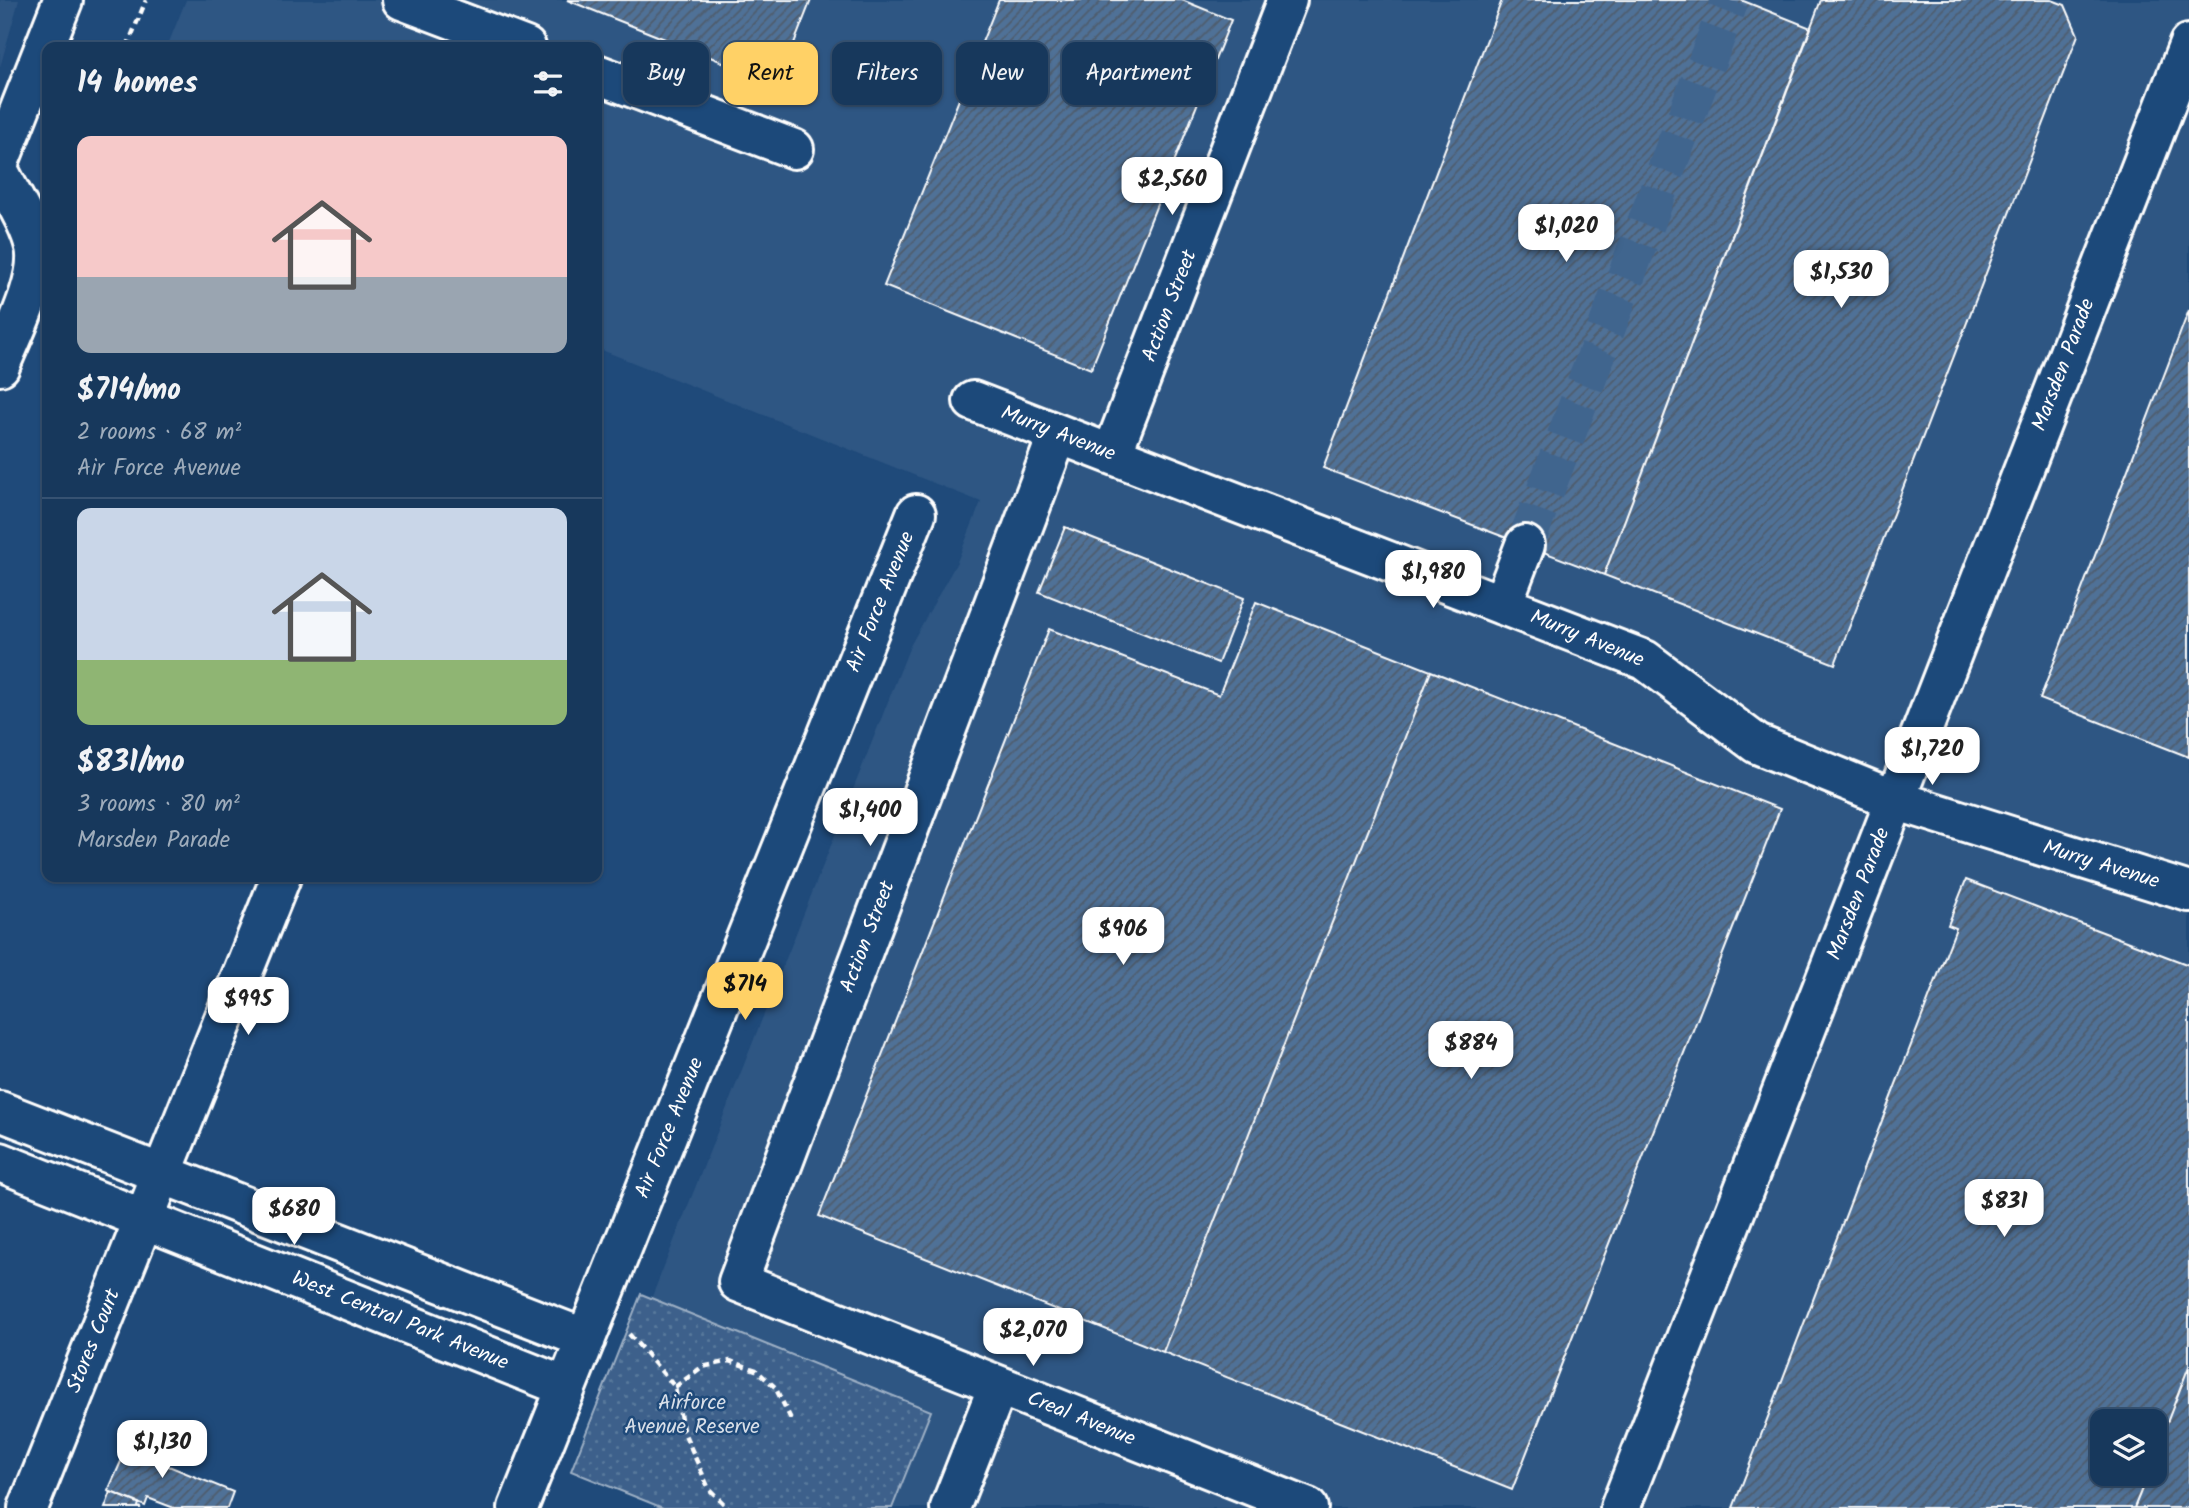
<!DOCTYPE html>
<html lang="en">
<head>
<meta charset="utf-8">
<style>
  :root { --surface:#17385c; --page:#244365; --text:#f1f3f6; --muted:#9eacbb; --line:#365272; --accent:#ffd166 }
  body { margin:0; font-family:Kalam,sans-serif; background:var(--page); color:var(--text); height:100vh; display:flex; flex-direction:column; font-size:26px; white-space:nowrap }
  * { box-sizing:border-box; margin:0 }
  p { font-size:23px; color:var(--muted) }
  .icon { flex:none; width:38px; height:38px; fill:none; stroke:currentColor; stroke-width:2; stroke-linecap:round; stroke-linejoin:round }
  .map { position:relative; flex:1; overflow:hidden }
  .details { position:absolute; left:42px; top:42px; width:560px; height:840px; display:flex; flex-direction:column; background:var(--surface); border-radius:14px; box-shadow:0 2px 5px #0004,0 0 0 2px var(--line) }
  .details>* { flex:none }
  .guide { position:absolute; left:623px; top:42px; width:665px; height:63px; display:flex; gap:14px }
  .buttons { position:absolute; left:2090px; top:1409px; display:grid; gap:14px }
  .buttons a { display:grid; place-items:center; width:77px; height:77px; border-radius:14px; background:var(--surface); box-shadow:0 2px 5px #0004,0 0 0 2px var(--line); font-size:35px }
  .price { position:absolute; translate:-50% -60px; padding:0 16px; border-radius:14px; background:#fff; color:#222; font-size:23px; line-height:46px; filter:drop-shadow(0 2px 4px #0008) }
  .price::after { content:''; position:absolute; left:50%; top:42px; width:21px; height:16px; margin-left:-10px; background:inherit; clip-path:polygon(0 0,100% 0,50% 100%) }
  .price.active { background:var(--accent); color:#111 }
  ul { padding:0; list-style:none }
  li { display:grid; align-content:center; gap:14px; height:371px; padding:0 35px }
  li+li { border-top:2px solid var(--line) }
  li span { display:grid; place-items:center; height:217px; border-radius:14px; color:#555 }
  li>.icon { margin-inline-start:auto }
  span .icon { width:126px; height:126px; fill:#fffc; stroke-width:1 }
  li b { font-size:30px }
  h2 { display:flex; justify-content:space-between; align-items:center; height:84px; padding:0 35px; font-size:30px }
  .tag { padding:0 24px; border-radius:14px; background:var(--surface); box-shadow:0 2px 5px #0004,0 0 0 2px var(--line); font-size:24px; line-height:63px }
  .tag.active { background:var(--accent); color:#111 }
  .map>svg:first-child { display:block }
</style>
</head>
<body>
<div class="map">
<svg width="2189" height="1508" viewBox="0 0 2189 1508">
  <defs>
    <pattern id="park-dots" width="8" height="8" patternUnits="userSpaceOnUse" patternTransform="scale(1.75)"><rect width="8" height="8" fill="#3c618b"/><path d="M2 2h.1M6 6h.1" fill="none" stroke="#59799c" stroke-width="1.8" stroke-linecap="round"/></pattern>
    <pattern id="building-hatch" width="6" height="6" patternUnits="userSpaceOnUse" patternTransform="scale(1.75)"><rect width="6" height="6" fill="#507197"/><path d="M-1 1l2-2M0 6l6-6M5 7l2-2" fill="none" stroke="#4e5b6a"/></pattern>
  </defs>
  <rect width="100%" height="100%" fill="#1f4a7a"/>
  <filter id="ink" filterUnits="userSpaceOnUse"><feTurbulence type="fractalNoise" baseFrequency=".0143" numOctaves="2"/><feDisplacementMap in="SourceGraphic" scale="14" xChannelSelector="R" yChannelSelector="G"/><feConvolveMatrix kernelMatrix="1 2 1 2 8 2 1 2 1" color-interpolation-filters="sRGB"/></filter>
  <g filter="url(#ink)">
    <!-- built -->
    <path fill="#2e5683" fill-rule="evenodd" d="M0,0H19L0,67Z
      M186,0H2189V1508H892L930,1411L651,1299L910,646L957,562L981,502L597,348V47H167ZM2102,1421H2154V1474H2102Z"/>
    <!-- park -->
    <path fill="url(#park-dots)" stroke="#9eb0c5" stroke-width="2" d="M641,1294L931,1411L892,1508H663L571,1471Z"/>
    <!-- building -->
    <path fill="url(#building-hatch)" stroke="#fff" stroke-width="2" d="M567,0H811L778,84Z
      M999,0H1182L1231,20L1091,369L884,286Z
      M1502,0H1741L1811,28L1604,575L1323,468Z
      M1821,0H2052L2065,5L2078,35L1835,664L1604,575Z
      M2189,310V757L2040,699Z
      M1065,527L1244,598L1218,663L1039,592Z
      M1256,602L1431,671L1163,1352L819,1216L1049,629L1219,695Z
      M1431,671L1780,809L1512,1490L1163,1352Z
      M1966,880L2189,965V1366L2154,1456V1421H2102V1474H2148L2134,1508H1733L1956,928L1948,925Z
      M2189,1366V1508H2134L2148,1474H2154V1456Z
      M134,1432L168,1446L161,1463L233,1492L227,1508H174L148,1498L145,1506L108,1491Z
      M111,1492L139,1503L138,1507L141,1508H105Z"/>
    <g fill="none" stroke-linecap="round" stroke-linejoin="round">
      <!-- minor-tunnel -->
      <path stroke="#41658e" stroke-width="38" stroke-dasharray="38 19" stroke-linecap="butt" d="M1525,545L1730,0"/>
      <defs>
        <path id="minor" d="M402,0L526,47
          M597,74L794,149
          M0,160L63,0
          M0,173C12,197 29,222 35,247C42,279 12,335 0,366
          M973,401L1645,660L1757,744L1895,800L2189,892
          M1058,434L738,1282L1308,1508
          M1112,454L1287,0
          M1502,605L1525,545
          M0,1111L586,1339
          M0,1162L566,1387
          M28,1508L281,877
          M518,1508L916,514
          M950,1508L998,1386
          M1620,1508L2189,44"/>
      </defs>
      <!-- minor casing -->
      <use href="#minor" stroke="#fff" stroke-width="44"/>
      <!-- path -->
      <path stroke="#fff" stroke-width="4.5" stroke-dasharray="7 5" stroke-linecap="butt" d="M127,47L146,0
        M629,1334L675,1387L683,1430L709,1489L728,1508
        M675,1387L702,1367L730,1361L756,1370L775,1387L792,1421"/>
      <!-- minor -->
      <use href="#minor" stroke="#1f4a7a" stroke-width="38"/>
    </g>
  </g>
  <g text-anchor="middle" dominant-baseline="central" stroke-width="5" stroke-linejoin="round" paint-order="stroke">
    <!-- street labels -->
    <g font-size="21" fill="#fff" stroke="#1f4a7a">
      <text transform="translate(1170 306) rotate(-69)">Action Street</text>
      <text transform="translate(2064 365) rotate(-69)">Marsden Parade</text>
      <text transform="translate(1058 434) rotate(21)">Murry Avenue</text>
      <text transform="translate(881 602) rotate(-68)">Air Force Avenue</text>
      <text transform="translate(1587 639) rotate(22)">Murry Avenue</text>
      <text transform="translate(2101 865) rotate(17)">Murry Avenue</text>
      <text transform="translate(1859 894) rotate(-69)">Marsden Parade</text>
      <text transform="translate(868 937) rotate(-69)">Action Street</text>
      <text transform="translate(670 1128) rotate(-68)">Air Force Avenue</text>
      <text transform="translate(400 1321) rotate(22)">West Central Park Avenue</text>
      <text transform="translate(94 1341) rotate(-68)">Stores Court</text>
      <text transform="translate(1081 1419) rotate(22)">Creal Avenue</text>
    </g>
    <!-- park labels -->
    <g font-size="21" fill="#d8dfe8" stroke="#1f4a7a">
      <text x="692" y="1403">Airforce<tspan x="692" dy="24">Avenue Reserve</tspan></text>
    </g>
  </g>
</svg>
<div class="buttons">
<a><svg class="icon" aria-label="layers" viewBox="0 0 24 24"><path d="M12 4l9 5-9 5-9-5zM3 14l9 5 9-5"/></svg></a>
</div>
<b class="price" style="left:1172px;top:217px">$2,560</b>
<b class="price" style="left:1566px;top:264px">$1,020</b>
<b class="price" style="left:1841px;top:310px">$1,530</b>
<b class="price" style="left:1433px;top:610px">$1,980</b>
<b class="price" style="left:1932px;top:787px">$1,720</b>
<b class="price" style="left:870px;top:848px">$1,400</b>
<b class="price" style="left:1123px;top:967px">$906</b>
<b class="price active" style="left:745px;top:1022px">$714</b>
<b class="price" style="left:248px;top:1037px">$995</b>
<b class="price" style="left:1471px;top:1081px">$884</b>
<b class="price" style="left:2004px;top:1239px">$831</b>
<b class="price" style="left:294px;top:1247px">$680</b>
<b class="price" style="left:1033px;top:1368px">$2,070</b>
<b class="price" style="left:162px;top:1480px">$1,130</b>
<div class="guide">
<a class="tag">Buy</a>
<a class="tag active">Rent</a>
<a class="tag">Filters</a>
<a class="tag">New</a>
<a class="tag">Apartment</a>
</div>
<section class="details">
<h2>14 homes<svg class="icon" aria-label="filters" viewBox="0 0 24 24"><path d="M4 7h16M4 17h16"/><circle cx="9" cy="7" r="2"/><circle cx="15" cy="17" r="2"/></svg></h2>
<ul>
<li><span style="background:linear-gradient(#f6c9c9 65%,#9aa5b1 0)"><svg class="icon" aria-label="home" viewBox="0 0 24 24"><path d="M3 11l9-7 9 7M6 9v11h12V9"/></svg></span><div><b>$714/mo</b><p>2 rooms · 68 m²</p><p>Air Force Avenue</p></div></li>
<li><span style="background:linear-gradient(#c9d6e8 70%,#8fb573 0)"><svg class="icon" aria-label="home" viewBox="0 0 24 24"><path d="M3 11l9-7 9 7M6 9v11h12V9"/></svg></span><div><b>$831/mo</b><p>3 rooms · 80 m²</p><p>Marsden Parade</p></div></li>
</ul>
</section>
</div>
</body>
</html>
